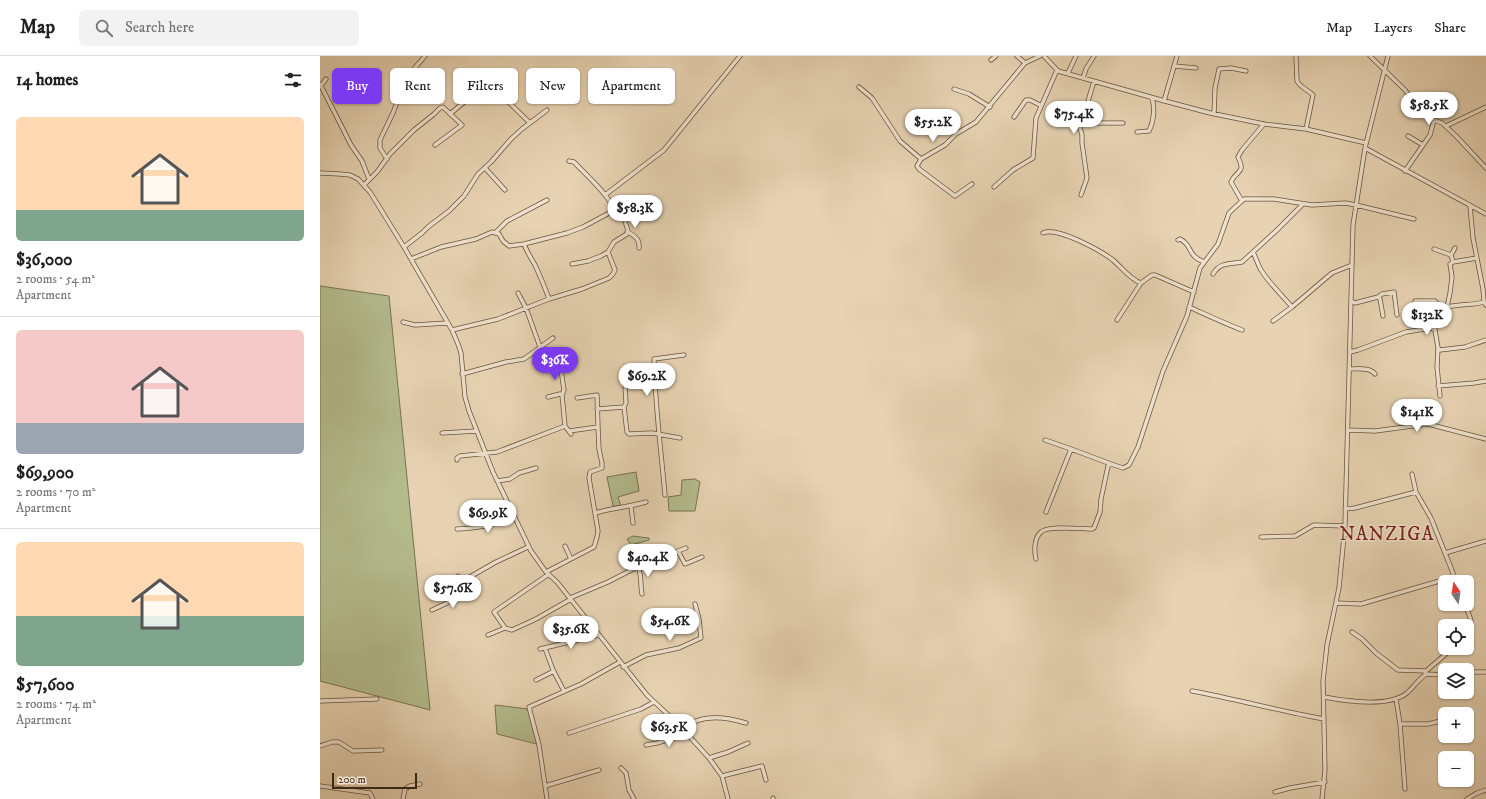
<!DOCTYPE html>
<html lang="en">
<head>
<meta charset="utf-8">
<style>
  :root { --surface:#fff; --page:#f2f2f2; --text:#202124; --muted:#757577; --line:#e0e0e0; --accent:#7c3aed }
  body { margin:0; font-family:"IM FELL DW Pica",serif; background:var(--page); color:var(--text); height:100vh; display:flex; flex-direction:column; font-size:15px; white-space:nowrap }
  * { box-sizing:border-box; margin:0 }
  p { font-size:13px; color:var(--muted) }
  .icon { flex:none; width:22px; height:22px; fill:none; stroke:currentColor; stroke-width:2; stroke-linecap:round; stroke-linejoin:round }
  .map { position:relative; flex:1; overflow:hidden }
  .side { display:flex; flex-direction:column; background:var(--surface); width:320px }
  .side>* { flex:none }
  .banner { position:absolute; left:12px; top:12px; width:380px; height:36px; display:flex; gap:8px }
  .needle { width:26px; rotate:348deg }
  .fabs { position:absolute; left:1118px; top:519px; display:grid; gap:8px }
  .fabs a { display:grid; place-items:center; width:36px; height:36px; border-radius:6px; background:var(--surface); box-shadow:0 1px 3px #0004; font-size:20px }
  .scale { position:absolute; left:12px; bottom:10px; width:85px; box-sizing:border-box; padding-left:4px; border:2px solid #3f2a16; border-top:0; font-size:11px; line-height:14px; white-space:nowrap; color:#3f2a16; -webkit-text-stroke:3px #efe2ce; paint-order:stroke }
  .price { position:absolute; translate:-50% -34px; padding:0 9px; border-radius:14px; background:#fff; color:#222; font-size:13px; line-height:26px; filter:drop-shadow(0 1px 2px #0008) }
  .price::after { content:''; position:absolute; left:50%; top:24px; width:12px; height:9px; margin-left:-6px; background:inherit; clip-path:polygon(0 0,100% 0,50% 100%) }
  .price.current { background:var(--accent); color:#fff }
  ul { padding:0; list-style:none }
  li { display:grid; align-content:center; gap:8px; height:212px; padding:0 16px }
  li+li { border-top:1px solid var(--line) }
  li span { display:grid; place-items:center; height:124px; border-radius:6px; color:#555 }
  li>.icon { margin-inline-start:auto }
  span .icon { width:72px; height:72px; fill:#fffc; stroke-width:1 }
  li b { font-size:17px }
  h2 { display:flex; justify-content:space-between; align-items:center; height:48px; padding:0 16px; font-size:17px }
  .pill { padding:0 14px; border-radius:6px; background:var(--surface); box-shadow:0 1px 3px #0004; font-size:14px; line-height:36px }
  .pill.current { background:var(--accent); color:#fff }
  header { display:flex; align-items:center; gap:24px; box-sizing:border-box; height:56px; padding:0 20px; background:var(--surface); border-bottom:1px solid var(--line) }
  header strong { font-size:19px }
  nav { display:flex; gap:22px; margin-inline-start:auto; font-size:14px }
  .search { width:280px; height:36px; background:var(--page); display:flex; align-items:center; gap:10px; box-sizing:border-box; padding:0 14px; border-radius:6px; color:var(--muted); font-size:15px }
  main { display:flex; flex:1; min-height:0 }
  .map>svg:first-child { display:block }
</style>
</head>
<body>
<header>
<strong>Map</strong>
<div class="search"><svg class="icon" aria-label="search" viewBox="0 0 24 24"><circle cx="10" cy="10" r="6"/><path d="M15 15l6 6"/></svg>Search here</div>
<nav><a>Map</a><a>Layers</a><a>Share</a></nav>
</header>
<main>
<section class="side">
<h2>14 homes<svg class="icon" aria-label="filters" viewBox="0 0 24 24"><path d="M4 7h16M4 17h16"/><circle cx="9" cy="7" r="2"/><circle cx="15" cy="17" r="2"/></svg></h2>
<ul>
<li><span style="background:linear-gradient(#ffd9b3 75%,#7fa58c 0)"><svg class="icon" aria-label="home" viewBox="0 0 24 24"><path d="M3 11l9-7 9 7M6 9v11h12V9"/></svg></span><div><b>$36,000</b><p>2 rooms · 54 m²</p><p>Apartment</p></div></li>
<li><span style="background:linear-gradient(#f6c9c9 75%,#9aa5b1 0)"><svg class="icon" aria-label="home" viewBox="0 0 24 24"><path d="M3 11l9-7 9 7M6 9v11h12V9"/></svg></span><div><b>$69,900</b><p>2 rooms · 70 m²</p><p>Apartment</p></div></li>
<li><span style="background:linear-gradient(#ffd9b3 60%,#7fa58c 0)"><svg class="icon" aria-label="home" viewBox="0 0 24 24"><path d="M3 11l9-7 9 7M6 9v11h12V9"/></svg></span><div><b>$57,600</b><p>2 rooms · 74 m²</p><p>Apartment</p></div></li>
</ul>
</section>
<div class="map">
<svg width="1166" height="743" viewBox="0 0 1166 743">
  <rect width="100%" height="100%" fill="#e7d3b3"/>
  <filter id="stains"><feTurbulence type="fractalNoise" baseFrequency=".005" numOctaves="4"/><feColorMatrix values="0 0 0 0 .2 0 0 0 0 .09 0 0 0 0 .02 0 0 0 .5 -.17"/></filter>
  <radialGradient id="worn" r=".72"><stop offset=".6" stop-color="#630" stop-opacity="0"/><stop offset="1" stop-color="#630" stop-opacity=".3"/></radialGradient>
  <!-- green -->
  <path fill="#b4bc8e" stroke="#7a7352" d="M0,230L69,240L110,654L0,625Z
    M316,416L319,435L298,441L301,450H293L287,421Z
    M375,423L380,426L375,455H349L348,441L361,439L362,424Z
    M313,480L329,482V484L311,489L307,483Z
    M175,649L208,653L217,688L177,678Z"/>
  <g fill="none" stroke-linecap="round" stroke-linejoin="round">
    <defs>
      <path id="minor" d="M697,0L705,7L720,0
        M724,0L738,15L841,44L890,57L944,68L986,73L1046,87
        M976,0L977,25C980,31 988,34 993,39L986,73
        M1050,0L1085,34L1093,45L1114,64L1122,67L1135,79L1166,112
        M671,4L676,0
        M854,10L876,12
        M748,17L756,0
        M763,22L766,13L774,0
        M0,28L31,89L42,105L49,123
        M1,30L6,23
        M539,31L552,42L580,85L601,103
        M634,33L649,38L670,51
        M844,45L857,0
        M130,58L168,26L210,67
        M894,58L895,32L899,13L911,12L926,15
        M694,61L706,44H710L720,49
        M762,64L777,67H803
        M1126,70L1166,51
        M817,76L829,75C834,65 835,52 832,42
        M1088,80L1103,89
        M1045,92L1166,158
        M67,103L60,92V84L73,57L86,22L105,0
        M165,112L185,134
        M1085,115L1110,79L1114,64
        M0,117L20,118L30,119L38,123L50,136L84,191L132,274L138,288L141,297L145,341L149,355L173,416L211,495L226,516L237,526L327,639L360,670L389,702L402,720L408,743
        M652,128L635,140L599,113L597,110L601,103L625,89L636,78L656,66L705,7
        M44,129L57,116L70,98L94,74L114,58L120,52L123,51L142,69L115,89
        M674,131L693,114L713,102L716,62L737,14
        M285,139L344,94L420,0
        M761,139L767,122L762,87V79L760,72L774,25
        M922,145L911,126C917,113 926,118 918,101L922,94L944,68
        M1036,149L1094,163
        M1150,150L1153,182L1163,233L1164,246
        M176,176L187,165L227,144
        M307,176C315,179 320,184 319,192
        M723,177C737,170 781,195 793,204C801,211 811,224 821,227L832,219H835L874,236
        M858,184L860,183C873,189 866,199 884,206
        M204,188C207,196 211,202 215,209C220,220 225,231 229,243
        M84,191L102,177L108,171L129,155L144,140L158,118L171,106L191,83L202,73L227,54
        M1135,192L1131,199L1133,206L1157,202
        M1114,193L1131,199
        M91,203L121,191L156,183L172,176L179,178L183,185L189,190L204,188L247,177L263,171L293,155L294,153C288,138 265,118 254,106L249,105
        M252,208L268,205L281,200L288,196L294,186L307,178L308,175L304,162L299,154L294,153
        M893,218C900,206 910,208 922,206L933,196
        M198,237L206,252L220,291
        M1058,241L1060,243L1063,260
        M1031,245L1035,247L1058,241L1062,238L1074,236L1077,259
        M869,251C887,259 904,267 922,274
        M972,251C962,239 949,227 941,214C938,209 936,202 933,196L957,174L983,148
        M1127,251L1130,237L1132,221L1130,208L1133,206
        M1095,252V245H1115L1117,247L1118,252L1122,253
        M797,264L821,227
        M953,265L972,251L1012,217L1032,209
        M83,266L95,269L127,267
        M132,274L178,263L229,243L262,233L289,222L293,218L295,214L288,196
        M1115,274C1115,269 1115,260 1118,256C1125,247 1153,250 1164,246L1166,249
        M1118,292L1117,311L1120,340
        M1030,296L1038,294L1086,276L1111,272L1115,274L1118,292L1120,294L1145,291L1166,284
        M1030,313C1038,313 1050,311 1055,318
        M241,314L244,334L242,339L245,370L251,378
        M142,318L186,306L204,303L233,282
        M305,330L306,347L304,351L307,376L309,378L332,377L360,382
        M1118,330L1154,327L1166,325
        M228,341L240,338L242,339
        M277,353L304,351
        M1028,374L1055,375L1108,368L1166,383
        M249,375L278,371
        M122,377L156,375
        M725,384L751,393
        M137,404V402L140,400L177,396L245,370
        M1092,418L1096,436
        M177,425L190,423L199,417L216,412
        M345,439C341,394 335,349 334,303L364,299
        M311,450L313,467
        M1025,453L1035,452L1096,436L1111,462L1133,517V521L1137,526
        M726,456L751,393L791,408
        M275,457C292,452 309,451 326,446
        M137,473C160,472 172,470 194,460
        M941,481L975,480L994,469L1025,470
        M245,490L251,503
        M358,495L365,508L382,501
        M1125,497L1166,485
        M716,503C714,495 714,482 721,476C728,469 762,473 772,473L774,472L780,456L781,443L788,410L791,408L803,412L809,409L818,391L843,315L867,260L880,212L898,188L909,157L924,143H954L992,149L1025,147L1036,149
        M318,511C322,519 320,529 322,538
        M226,516L274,491L277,481L278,475L269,422L270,416L282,412V407L279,393L278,371L277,339L257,342
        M141,526L176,506L208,491
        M250,542L288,526L325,507L366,492
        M1016,547L1041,548L1133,521
        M1145,548C1148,558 1157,571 1147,579
        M112,554L127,547L145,534L138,520
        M185,572L174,556L229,518
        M1032,576L1042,583L1056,597L1078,614L1106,615
        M168,579L185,572L192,574L216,563L251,543
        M225,592L233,614L244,635
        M220,593L279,579
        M303,611L326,599L359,592L381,582L379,563L375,548
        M1147,616H1166
        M1105,618L1125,619
        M216,624L234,615
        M872,635C916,643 959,655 1004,663
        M1004,641C1025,645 1068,652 1087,637C1093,632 1098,624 1105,619L1106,615L1133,592
        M1076,643L1080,668H1108L1125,664
        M0,645L57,643
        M1080,668L1085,733
        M363,673C380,657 406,661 426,667
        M249,677L321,653L334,646
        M339,681L360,670
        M326,689L337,687L367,678
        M0,690L12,686H19L33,695L62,694
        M389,702L408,696L428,687
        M301,712L306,717L309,734L314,743
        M402,720L442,710L446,724
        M0,730L50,737L53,743
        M225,730L279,714
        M955,736L970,732L1005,726
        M453,742V743
        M83,743L85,733L90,730L100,728
        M227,743L219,689L209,651L261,628L300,606
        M1002,743L1005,714L1003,625L1007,589L1019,532L1025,470L1033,169L1045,92L1068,0
        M1147,743L1157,737L1166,734"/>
    </defs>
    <!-- minor casing -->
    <use href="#minor" stroke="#69543d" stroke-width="5"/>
    <!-- minor -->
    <use href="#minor" stroke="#efe2ce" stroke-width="3.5"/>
  </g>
  <g text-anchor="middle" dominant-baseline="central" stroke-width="3" stroke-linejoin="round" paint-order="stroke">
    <!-- quarter labels -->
    <g font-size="19" letter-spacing="1" fill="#7a1f14" stroke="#efe2ce">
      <text x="1067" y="478">NANZIGA</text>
    </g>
  </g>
  <rect width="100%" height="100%" filter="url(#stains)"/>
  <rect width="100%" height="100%" fill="url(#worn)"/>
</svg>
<div class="fabs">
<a><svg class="needle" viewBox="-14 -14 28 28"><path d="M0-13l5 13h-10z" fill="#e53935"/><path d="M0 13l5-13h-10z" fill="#757577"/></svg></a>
<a><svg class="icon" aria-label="locate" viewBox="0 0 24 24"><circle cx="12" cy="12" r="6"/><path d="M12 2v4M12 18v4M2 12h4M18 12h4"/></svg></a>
<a><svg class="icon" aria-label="layers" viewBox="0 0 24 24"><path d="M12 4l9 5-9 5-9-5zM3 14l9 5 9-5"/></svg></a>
<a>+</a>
<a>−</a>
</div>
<div class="scale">200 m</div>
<b class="price" style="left:1109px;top:70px">$58.5K</b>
<b class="price" style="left:754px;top:79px">$75.4K</b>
<b class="price" style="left:613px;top:87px">$55.2K</b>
<b class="price" style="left:315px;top:173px">$58.3K</b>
<b class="price" style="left:1107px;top:280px">$132K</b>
<b class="price current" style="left:235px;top:325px">$36K</b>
<b class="price" style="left:327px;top:341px">$69.2K</b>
<b class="price" style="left:1097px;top:377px">$141K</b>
<b class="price" style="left:168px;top:478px">$69.9K</b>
<b class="price" style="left:328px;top:522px">$40.4K</b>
<b class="price" style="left:133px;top:553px">$57.6K</b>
<b class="price" style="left:350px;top:586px">$54.6K</b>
<b class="price" style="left:251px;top:594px">$35.6K</b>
<b class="price" style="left:349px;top:692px">$63.5K</b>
<div class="banner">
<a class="pill current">Buy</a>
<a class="pill">Rent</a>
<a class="pill">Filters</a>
<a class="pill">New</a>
<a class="pill">Apartment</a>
</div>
</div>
</main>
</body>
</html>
